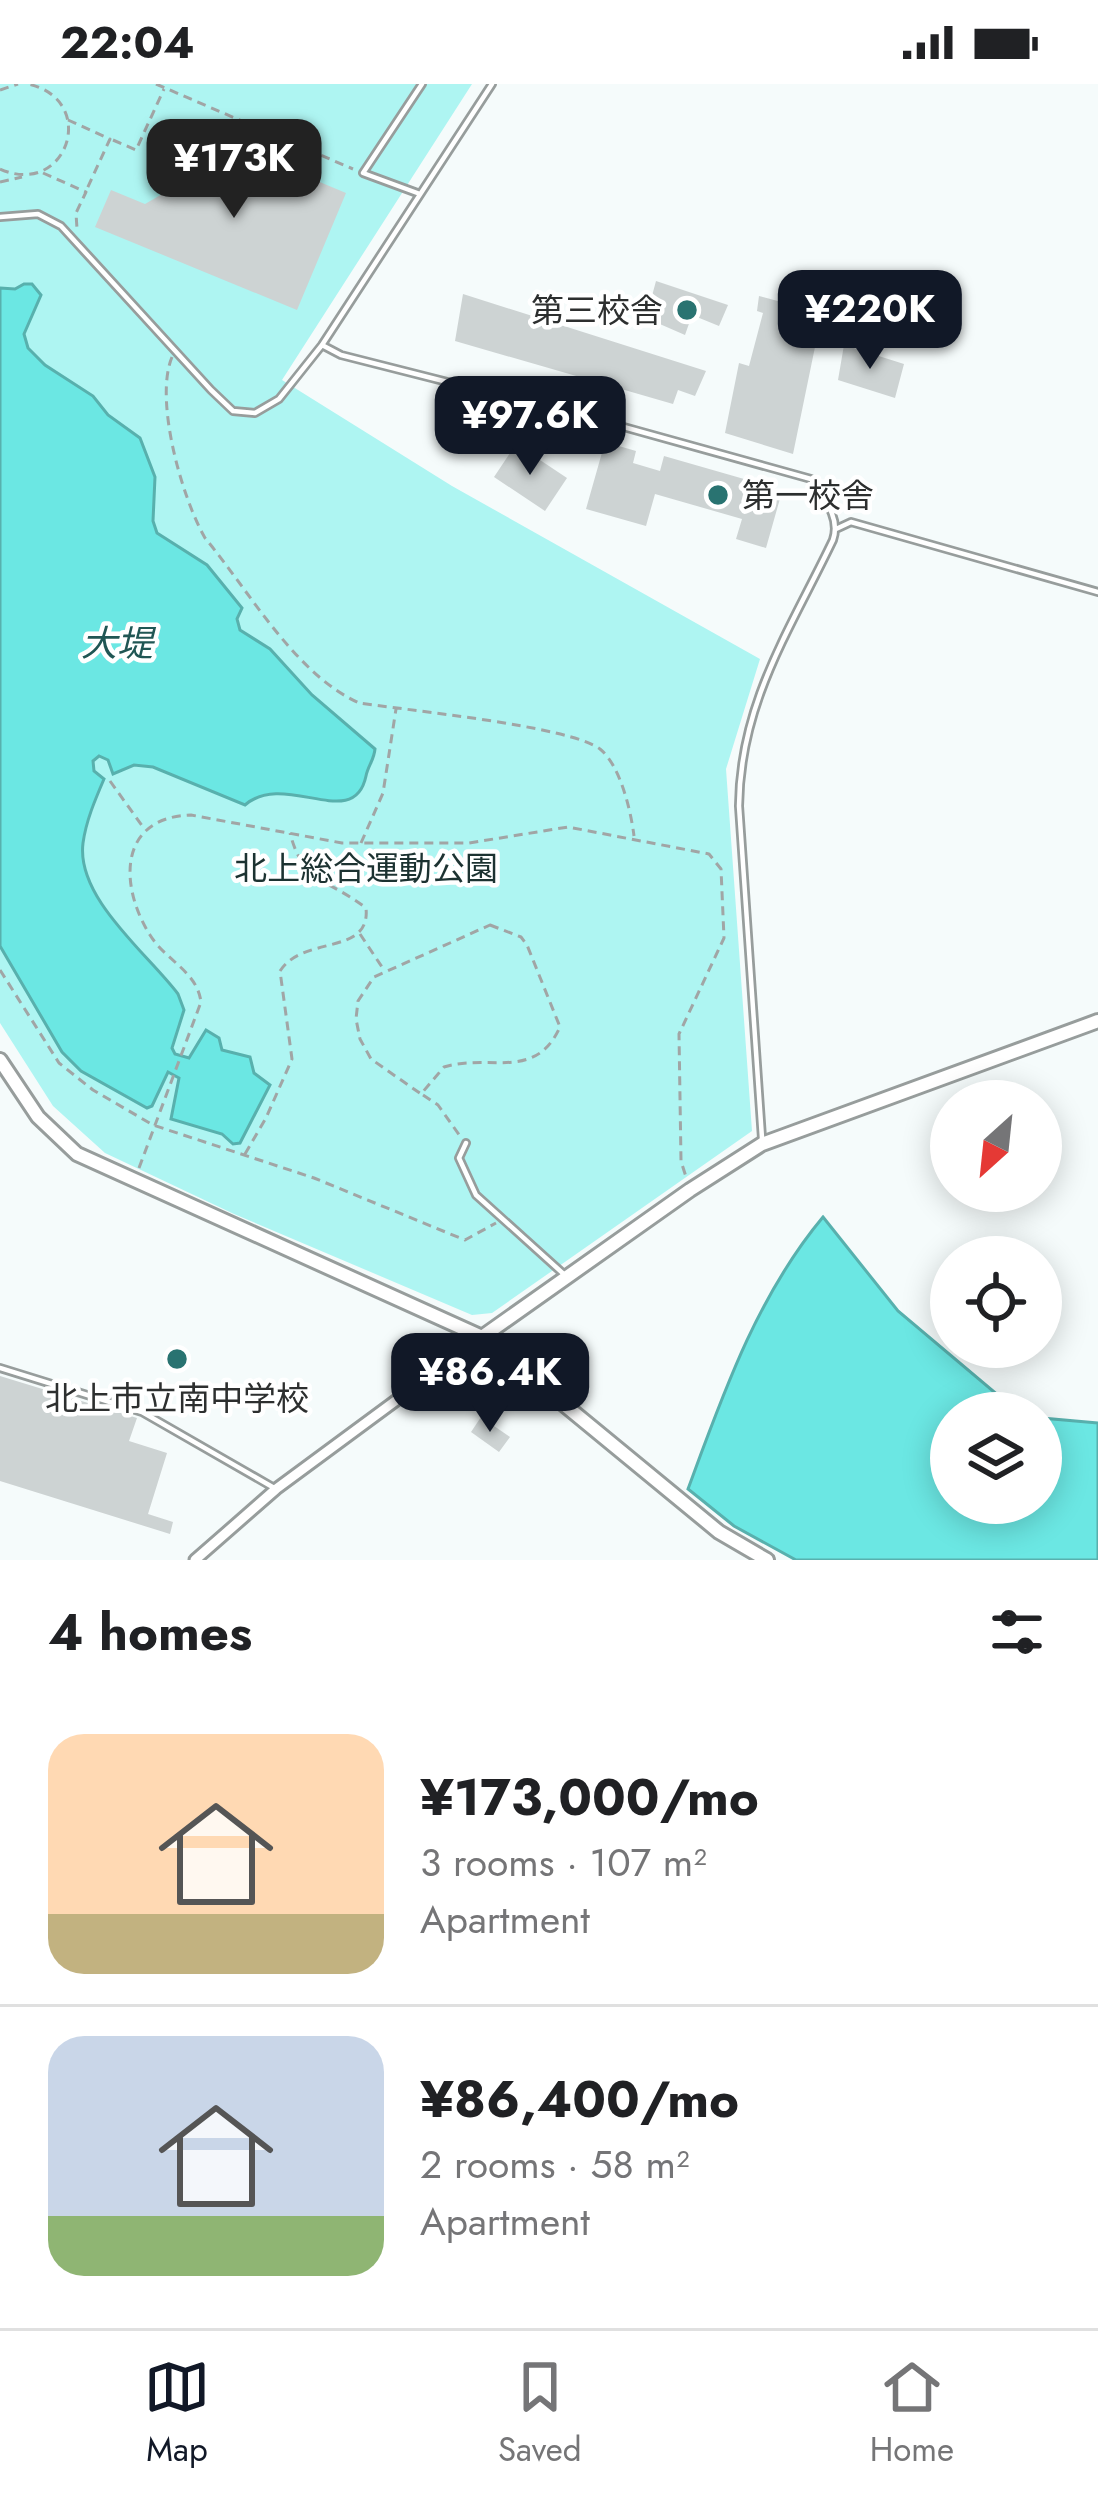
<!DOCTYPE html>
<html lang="en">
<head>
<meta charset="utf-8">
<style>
  :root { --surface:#fff; --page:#f6f6f6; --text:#202124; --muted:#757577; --line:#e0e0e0; --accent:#111827 }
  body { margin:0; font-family:Jost,"Noto Sans JP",sans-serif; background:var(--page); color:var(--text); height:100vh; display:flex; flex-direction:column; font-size:45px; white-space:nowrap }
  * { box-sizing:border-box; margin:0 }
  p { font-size:39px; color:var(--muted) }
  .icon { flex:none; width:66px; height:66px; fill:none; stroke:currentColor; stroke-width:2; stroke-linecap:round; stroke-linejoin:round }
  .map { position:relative; height:1476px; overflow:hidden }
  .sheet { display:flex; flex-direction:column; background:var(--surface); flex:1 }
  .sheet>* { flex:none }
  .needle { width:78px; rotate:207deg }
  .controls { position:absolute; left:930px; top:996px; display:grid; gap:24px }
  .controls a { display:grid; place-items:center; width:132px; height:132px; border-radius:50%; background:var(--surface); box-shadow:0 6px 30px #0003; font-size:60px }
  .price { position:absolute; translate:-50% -102px; padding:0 27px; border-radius:24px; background:var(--accent); color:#fff; font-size:39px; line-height:78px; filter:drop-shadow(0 3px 6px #0008) }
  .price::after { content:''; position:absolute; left:50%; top:72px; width:36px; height:27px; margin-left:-18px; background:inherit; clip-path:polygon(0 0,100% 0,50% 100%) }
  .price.selected { background:#222; color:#fff }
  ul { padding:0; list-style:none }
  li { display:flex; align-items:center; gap:36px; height:300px; padding:0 48px }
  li+li { border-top:3px solid var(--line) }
  li span { display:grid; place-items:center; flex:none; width:336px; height:240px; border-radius:36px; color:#555 }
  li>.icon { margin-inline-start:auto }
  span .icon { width:144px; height:144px; fill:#fffc; stroke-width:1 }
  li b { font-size:51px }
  h2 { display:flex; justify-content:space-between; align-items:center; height:144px; padding:0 48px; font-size:51px }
  .status { display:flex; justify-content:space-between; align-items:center; height:84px; padding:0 60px; background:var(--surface); direction:ltr }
  .status svg { height:33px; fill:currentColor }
  .dock { display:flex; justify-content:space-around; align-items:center; height:168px; border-top:3px solid var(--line); background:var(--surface); font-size:33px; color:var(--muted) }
  .dock a { display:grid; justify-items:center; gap:6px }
  .dock .selected { color:var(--accent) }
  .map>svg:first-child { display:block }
</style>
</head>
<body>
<div class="status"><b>22:04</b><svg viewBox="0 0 49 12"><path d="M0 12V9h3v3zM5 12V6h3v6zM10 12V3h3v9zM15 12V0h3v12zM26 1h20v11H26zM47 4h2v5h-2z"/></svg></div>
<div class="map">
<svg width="1098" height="1476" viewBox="0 0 1098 1476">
  <rect width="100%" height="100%" fill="#f5fbfb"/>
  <!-- green -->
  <path fill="#aef5f2" d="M0,0H472L282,296L452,402L760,575L726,685L752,1047L492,1229L472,1231L234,1130L105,1069L53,1022L0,939Z"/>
  <!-- water -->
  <path fill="#6be7e3" stroke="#58b0ad" stroke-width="3" d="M24,200H32L41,211L24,250L28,264L45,281L93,312L108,331L140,354L155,393L153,437L157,449L207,481L242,524L237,535L240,546L270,565L312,611L375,665C374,676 368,682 366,692C354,749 285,686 245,721L153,683L134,681L113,690L108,676L99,672L93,677L94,687L104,695C95,716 86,737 83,759C76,814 148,870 178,910L184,926L172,964L175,970L189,974L206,946L219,954L222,966L250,973L254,989L270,1001L240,1059L233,1060L222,1050L171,1035L179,994L168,988L152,1022L147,1024L81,987L62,968L0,862V204L15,205Z
    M823,1133L898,1227L1006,1318L1027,1329H951V1419H1041V1334L1098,1339V1476H796L734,1442L688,1405C723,1310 757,1212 823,1133Z"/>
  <!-- building -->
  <path fill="#cdd3d3" d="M217,55L346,109L297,226L95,143L111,106L145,120L164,109L184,62L210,72Z
    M656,197L728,221L719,242L692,231L685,251L646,234Z
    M463,210L706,287L695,312L678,306L673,320L455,257Z
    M759,212L822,229L793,370L725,349L739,279L749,282L763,229L757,227Z
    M844,261L904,280L895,314L838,296Z
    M605,358L636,367L633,379L660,387L664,372L751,397L750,402L781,411L766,464L736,455L742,435L655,410L646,442L586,425Z
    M516,360L567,394L545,427L494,393Z
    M0,1292L137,1334L129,1357L167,1369L148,1430L173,1438L170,1450L0,1397Z
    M481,1333L510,1353L499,1368L471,1348Z"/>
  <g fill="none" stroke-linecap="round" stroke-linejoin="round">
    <defs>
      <path id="service" d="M420,110L363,89L422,0
        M0,133L38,130L61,142L211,306L233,327L255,329L279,315L322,261L492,0
        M322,261L341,271L613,340L811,395C823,414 841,433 833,456C790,546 740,619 739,722L762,1054
        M836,445L851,438L1098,508
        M466,1059L459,1074L476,1111L567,1193
        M0,1284L142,1328L276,1405"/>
      <path id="minor" d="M195,1476L276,1405L482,1253"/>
      <path id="tertiary" d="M0,976L38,1033L77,1070L482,1253L719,1448L767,1476
        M482,1253L690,1106L762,1060L1098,937"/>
    </defs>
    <!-- service casing -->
    <use href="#service" stroke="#979d9c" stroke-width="10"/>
    <!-- minor casing -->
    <use href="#minor" stroke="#979d9c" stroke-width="15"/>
    <!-- tertiary casing -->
    <use href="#tertiary" stroke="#979d9c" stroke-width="18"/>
    <!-- path -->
    <path stroke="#a1a5a5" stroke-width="3" stroke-dasharray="9 6" stroke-linecap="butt" d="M156,0L353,85
      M0,6L18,0
      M68,36L110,55L86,107
      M113,56L136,66L164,5
      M0,85C67,115 100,16 28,0
      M43,89L86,108L76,129L77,145
      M0,98L22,93
      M172,273C154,316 182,414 205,454C250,508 295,590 359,619C405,626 570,642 600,665C620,681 631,727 634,752
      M110,697L143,743
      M361,759L383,709L396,625
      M490,841L521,853L527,861L560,943C535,998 489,969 444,983L421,1010L371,975L360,955L356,935L358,917L374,893Z
      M360,850L384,886
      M0,886L59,979L93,1006L153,1041L314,1094L465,1156L496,1139
      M423,1011L438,1021L460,1052
      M245,1070L266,1034L292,975L280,887C303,851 371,872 366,824C329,795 303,800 290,749
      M139,1084L201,918C197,887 166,877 150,851C119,802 118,733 191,731L342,759H469L568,743L709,770L721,785L724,854L679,950L681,1077L687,1096"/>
    <!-- service -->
    <use href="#service" stroke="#fff" stroke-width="4.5"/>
    <!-- minor -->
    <use href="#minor" stroke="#fff" stroke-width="9"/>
    <!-- tertiary -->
    <use href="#tertiary" stroke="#fff" stroke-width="12"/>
  </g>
  <!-- markers -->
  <g fill="#297371" stroke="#fff" stroke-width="4.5">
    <circle cx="687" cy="226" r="12"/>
    <circle cx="718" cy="411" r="12"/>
    <circle cx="177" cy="1275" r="12"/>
  </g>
  <g text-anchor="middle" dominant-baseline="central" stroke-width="9" stroke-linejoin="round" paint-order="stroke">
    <!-- poi labels -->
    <g font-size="33" fill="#2d2f2f" stroke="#fff" text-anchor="end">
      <text x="663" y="226">第三校舎</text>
      <text x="742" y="411" text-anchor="start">第一校舎</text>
      <text x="177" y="1314" text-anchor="middle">北上市立南中学校</text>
    </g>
    <!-- park labels -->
    <g font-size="33" fill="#1c3231" stroke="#fff">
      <text x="366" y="784">北上総合運動公園</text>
    </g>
    <!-- water labels -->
    <g font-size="36" font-style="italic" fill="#205654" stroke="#fff">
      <text x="117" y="559">大堤</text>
    </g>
  </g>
</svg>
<div class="controls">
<a><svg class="needle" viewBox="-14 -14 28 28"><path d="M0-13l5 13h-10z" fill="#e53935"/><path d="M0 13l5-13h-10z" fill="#757577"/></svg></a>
<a><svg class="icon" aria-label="locate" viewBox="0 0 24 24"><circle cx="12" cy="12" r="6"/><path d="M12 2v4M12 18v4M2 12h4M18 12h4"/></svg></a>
<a><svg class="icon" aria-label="layers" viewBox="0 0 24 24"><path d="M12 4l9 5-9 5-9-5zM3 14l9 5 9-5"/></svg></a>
</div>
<b class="price selected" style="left:234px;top:137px">¥173K</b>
<b class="price" style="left:870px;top:288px">¥220K</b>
<b class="price" style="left:530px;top:394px">¥97.6K</b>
<b class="price" style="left:490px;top:1351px">¥86.4K</b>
</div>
<section class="sheet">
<h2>4 homes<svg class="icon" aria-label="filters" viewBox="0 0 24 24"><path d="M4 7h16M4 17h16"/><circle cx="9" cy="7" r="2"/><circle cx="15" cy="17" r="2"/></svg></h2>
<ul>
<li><span style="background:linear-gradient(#ffd9b3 75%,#c2b280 0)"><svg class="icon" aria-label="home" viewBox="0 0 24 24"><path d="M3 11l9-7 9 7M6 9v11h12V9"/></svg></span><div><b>¥173,000/mo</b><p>3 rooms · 107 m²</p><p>Apartment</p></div></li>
<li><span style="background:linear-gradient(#c9d6e8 75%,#8fb573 0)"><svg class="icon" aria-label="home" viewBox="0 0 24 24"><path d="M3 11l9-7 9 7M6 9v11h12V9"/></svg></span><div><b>¥86,400/mo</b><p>2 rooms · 58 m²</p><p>Apartment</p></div></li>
</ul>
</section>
<nav class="dock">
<a class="selected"><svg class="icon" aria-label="map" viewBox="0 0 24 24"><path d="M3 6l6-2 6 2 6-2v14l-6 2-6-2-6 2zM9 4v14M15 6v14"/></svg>Map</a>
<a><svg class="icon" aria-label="saved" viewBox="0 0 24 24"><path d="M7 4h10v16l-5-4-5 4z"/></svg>Saved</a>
<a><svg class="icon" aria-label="home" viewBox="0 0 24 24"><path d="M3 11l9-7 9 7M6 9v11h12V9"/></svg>Home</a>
</nav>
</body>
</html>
